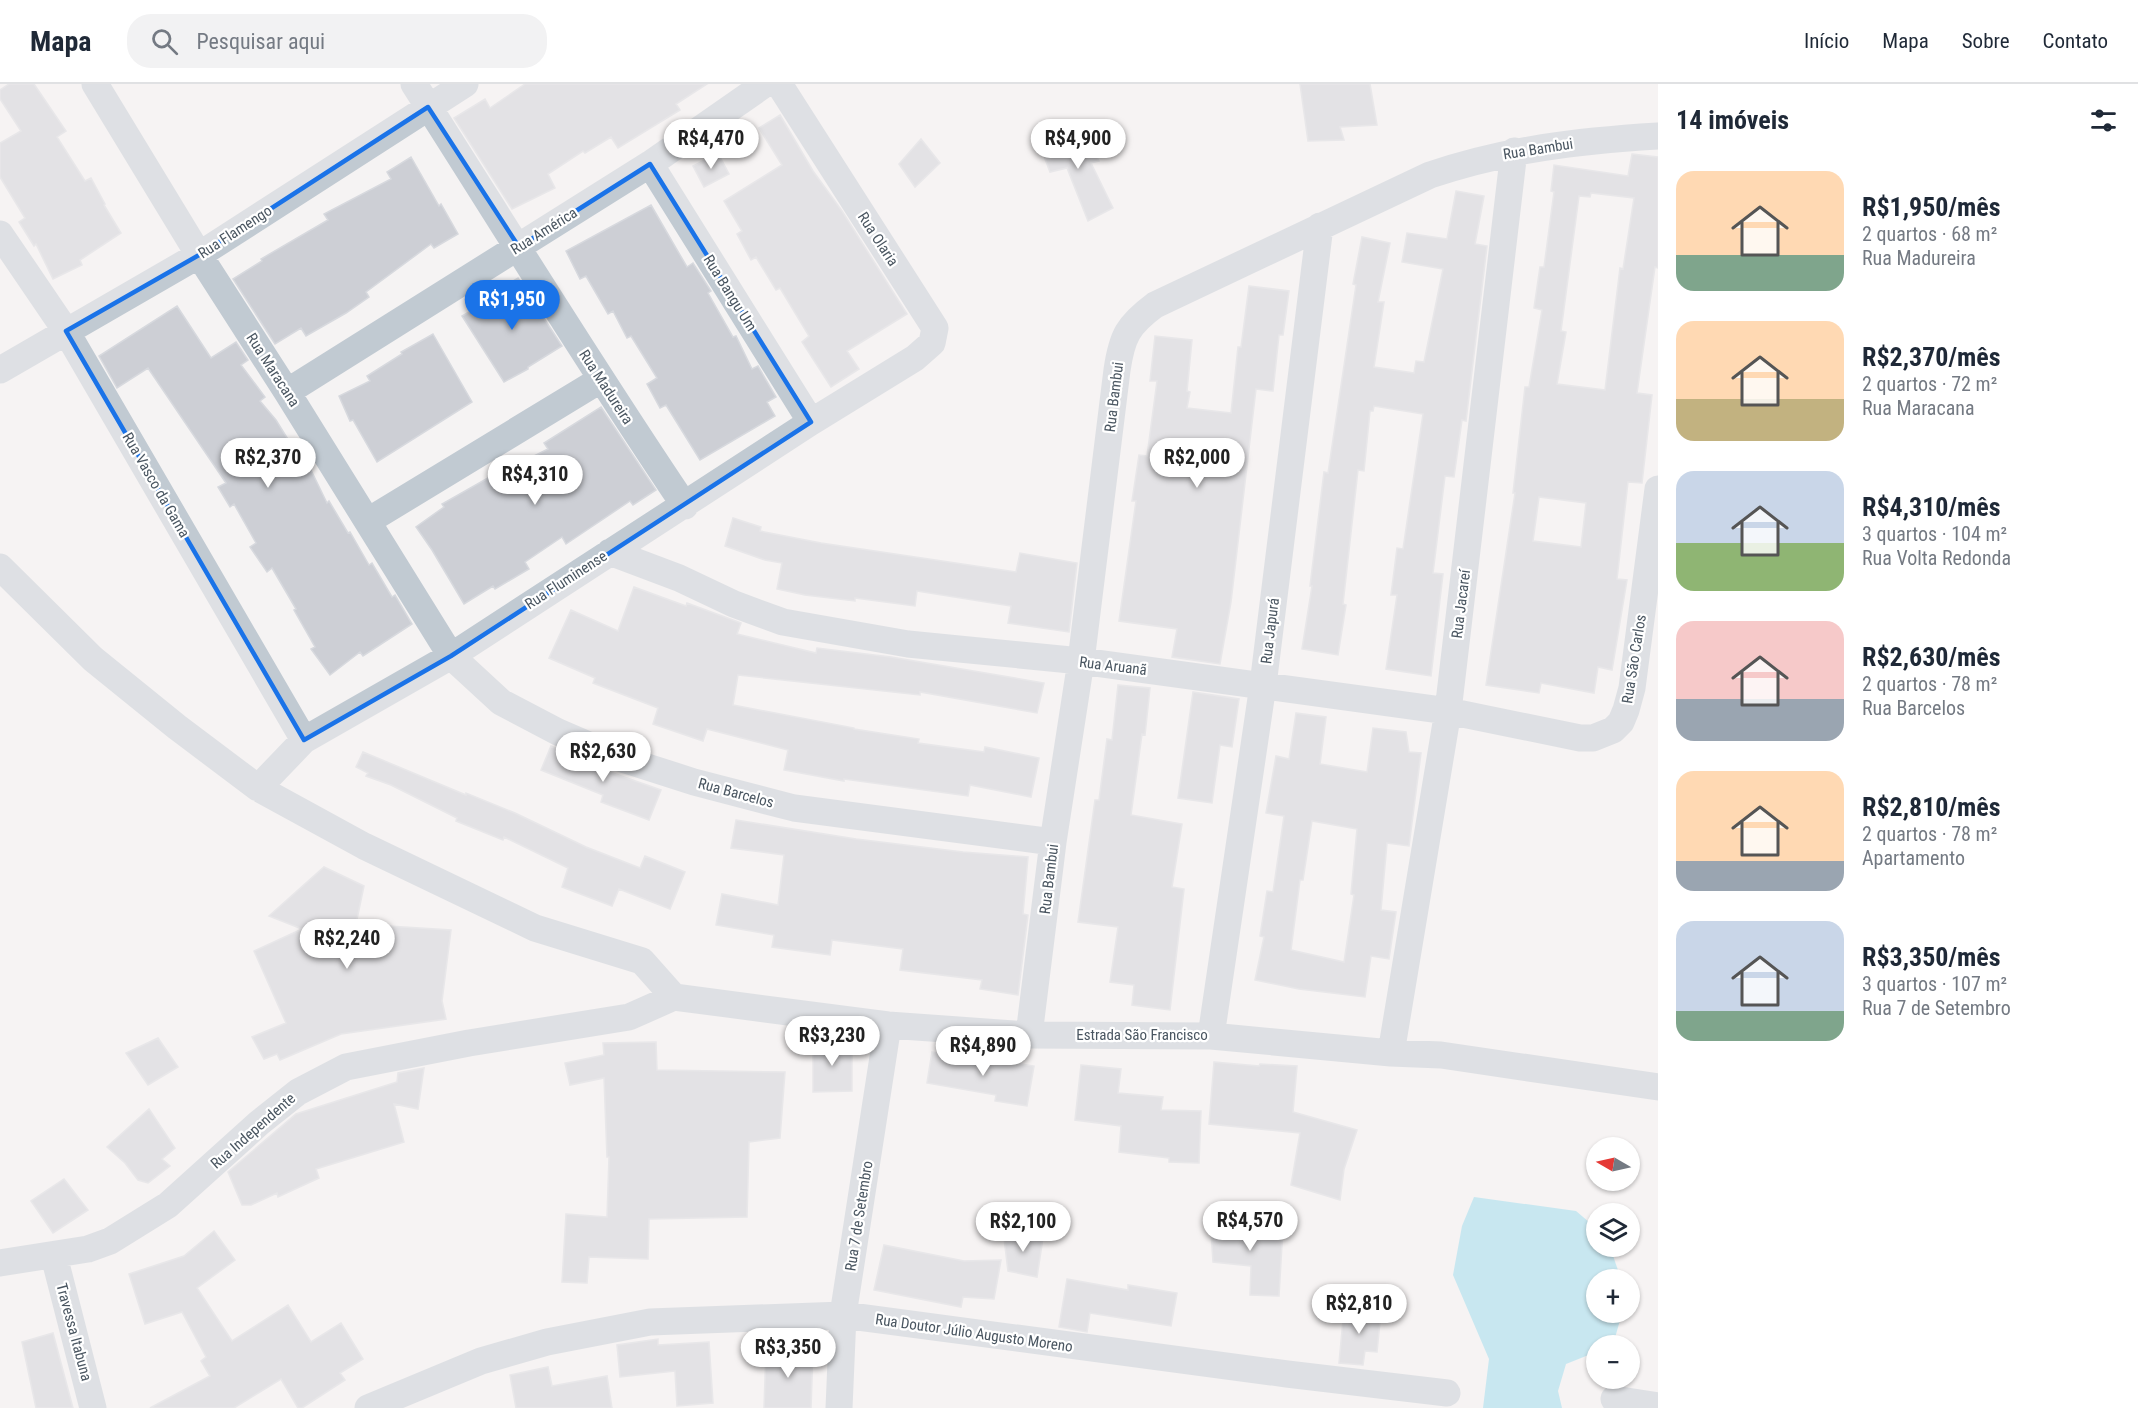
<!DOCTYPE html>
<html lang="pt">
<head>
<meta charset="utf-8">
<style>
  :root { --surface:#fff; --page:#f2f2f3; --text:#1f2937; --muted:#747a83; --line:#e0e1e3; --accent:#1a73e8 }
  body { margin:0; font-family:"Roboto Condensed",sans-serif; background:var(--page); color:var(--text); height:100vh; display:flex; flex-direction:column; font-size:22px; white-space:nowrap }
  * { box-sizing:border-box; margin:0 }
  p { font-size:20px; color:var(--muted) }
  .icon { flex:none; width:33px; height:33px; fill:none; stroke:currentColor; stroke-width:2; stroke-linecap:round; stroke-linejoin:round }
  .map { position:relative; flex:1; overflow:hidden }
  .details { display:flex; flex-direction:column; background:var(--surface); width:480px }
  .details>* { flex:none }
  .needle { width:39px; rotate:279deg }
  .controls { position:absolute; left:1586px; top:1053px; display:grid; gap:12px }
  .controls a { display:grid; place-items:center; width:54px; height:54px; border-radius:50%; background:var(--surface); box-shadow:0 2px 4px #0004; font-size:30px }
  .price { position:absolute; translate:-50% -51px; padding:0 14px; border-radius:21px; background:#fff; color:#222; font-size:20px; line-height:39px; filter:drop-shadow(0 2px 3px #0008) }
  .price::after { content:''; position:absolute; left:50%; top:36px; width:18px; height:14px; margin-left:-9px; background:inherit; clip-path:polygon(0 0,100% 0,50% 100%) }
  .price.current { background:var(--accent); color:#fff }
  ul { padding:0; list-style:none }
  li { display:flex; align-items:center; gap:18px; height:150px; padding:0 18px }
  li span { display:grid; place-items:center; flex:none; width:168px; height:120px; border-radius:18px; color:#555 }
  li>.icon { margin-inline-start:auto }
  span .icon { width:72px; height:72px; fill:#fffc; stroke-width:1 }
  li b { font-size:26px }
  h2 { display:flex; justify-content:space-between; align-items:center; height:72px; padding:0 18px; font-size:26px }
  header { display:flex; align-items:center; gap:36px; box-sizing:border-box; height:84px; padding:0 30px; background:var(--surface); border-bottom:2px solid var(--line) }
  header strong { font-size:28px }
  nav { display:flex; gap:33px; margin-inline-start:auto; font-size:21px }
  .search { width:420px; height:54px; background:var(--page); display:flex; align-items:center; gap:15px; box-sizing:border-box; padding:0 21px; border-radius:24px; color:var(--muted); font-size:22px }
  main { display:flex; flex:1; min-height:0 }
  .map>svg:first-child { display:block }
</style>
</head>
<body>
<header>
<strong>Mapa</strong>
<div class="search"><svg class="icon" aria-label="search" viewBox="0 0 24 24"><circle cx="10" cy="10" r="6"/><path d="M15 15l6 6"/></svg>Pesquisar aqui</div>
<nav><a>Início</a><a>Mapa</a><a>Sobre</a><a>Contato</a></nav>
</header>
<main>
<div class="map">
<svg width="1658" height="1324" viewBox="0 0 1658 1324">
  <rect width="100%" height="100%" fill="#f5f3f3"/>
  <!-- water -->
  <path fill="#90daee" d="M1474,1113L1576,1127L1596,1144V1162L1610,1163L1621,1195L1596,1196V1228L1622,1229L1613,1261L1596,1262V1268L1566,1280L1558,1307L1562,1324H1483L1489,1275L1453,1191L1462,1142Z"/>
  <!-- building -->
  <path fill="#cdcfd5" stroke="#d7d9de" stroke-width="1.5" fill-rule="evenodd" d="M9,0H34L66,47L57,53L85,97L91,94L105,120L104,121L121,149L80,176L82,181L53,195L36,160L34,162L19,138L25,134L0,93V59L21,47L0,15V6Z
    M525,0H707L676,20L680,26L618,64L611,53L585,69L583,67L548,90L555,104L512,125L454,34L485,15L490,24Z
    M1300,0H1370L1377,41L1340,43L1344,56L1308,57Z
    M780,31L813,87L842,127L907,230L847,267L859,285L831,303L802,258L809,252L780,204L776,206L756,173L751,176L737,150L742,147L724,117L782,81L759,44Z
    M1084,48L1099,77L1091,79L1113,124L1088,137L1067,84L1050,88L1038,56Z
    M921,55L940,79L915,103L899,80Z
    M718,69L729,90L704,103L693,82Z
    M1632,70L1658,73V184L1655,183L1637,309L1652,311L1642,399L1628,398L1617,495L1627,496L1612,586L1598,583L1594,609L1541,599L1539,609L1486,601L1515,409H1513L1525,303H1529L1542,226L1534,224L1540,183H1544L1554,108L1551,107L1554,81L1628,92ZM1591,109L1634,114L1623,185L1620,184L1605,306L1557,300L1566,248L1561,247L1579,112L1590,113ZM1539,413L1586,419L1581,463L1533,457Z
    M411,73L439,122L441,120L458,150L434,164L431,160L366,208L369,213L346,229L306,252L301,244L275,260L233,195L262,177L261,175L328,136L324,130L391,95L387,88Z
    M1456,107L1484,112L1475,160L1487,162L1466,337L1462,336L1454,393L1445,392L1433,489L1443,490L1431,592L1386,585L1397,511H1391L1397,464L1403,465L1423,330L1374,322L1373,327H1370L1364,387L1358,386L1343,520L1346,521L1338,571L1302,565L1312,502H1310L1324,388L1328,389L1356,201L1353,200L1362,153L1390,159L1378,218H1384L1374,283L1414,289L1416,277L1424,278L1443,185L1402,178L1407,149L1447,155Z
    M651,121L687,183L693,179L711,207L708,209L733,253L736,252L752,285L758,282L776,313L767,318L775,332L700,376L666,321L660,324L647,300L657,294L631,252L627,254L613,227L608,230L586,192L580,195L566,167Z
    M518,194L562,262L528,283V285L504,298L462,232L500,210L498,206Z
    M1249,202L1289,207L1283,251H1279L1273,307L1256,305L1231,518L1220,580L1172,573L1177,545L1119,537L1136,417H1132L1139,371L1147,372L1157,297H1150L1155,252L1192,256L1187,307L1190,308L1187,324L1231,329L1238,263H1241Z
    M177,222L211,274L236,258L248,276L241,281L265,313L260,317L276,336L307,386L310,384L327,419L329,417L348,449L350,448L369,481L372,479L392,513L395,511L412,540L363,572L360,568L330,591L311,565L315,563L294,526L296,525L272,484L267,488L250,463L256,459L234,420L230,423L218,403L226,399L148,284L117,304L99,272Z
    M433,250L472,318L377,378L353,336L350,337L339,312L370,297L367,292L402,270L401,268Z
    M601,323L656,406L633,421L630,417L566,460L562,453L525,478L529,485L495,505L493,502L464,520L432,466L416,443L444,423L442,420L509,382L510,384L548,365L544,359Z
    M733,434L761,443L760,447L821,459L1016,488L1020,469L1077,479L1069,548L1008,539L1011,522L917,507L915,522L855,514V517L805,511L777,505L782,479L765,476L725,462Z
    M634,503L686,522L687,519L741,539L737,550L816,569L817,564L891,573L1044,599L1037,629L920,608V611L738,591L733,621L854,644V645L919,655L918,659L984,668L985,663L1039,674L1031,713L970,701L968,712L844,695V697L784,686L788,666L707,645L703,657L653,640L658,624L593,599L595,594L549,574L571,526L618,547Z
    M1118,601L1150,604L1145,651L1142,650L1131,731L1182,740L1172,803L1184,805L1170,926L1132,921L1134,901L1110,898L1118,843L1078,838L1095,716H1099L1107,655L1112,656Z
    M1193,608L1239,615L1232,663L1220,661L1212,719L1178,714Z
    M1296,629L1326,633L1320,680L1367,688L1373,644L1406,648L1409,668L1421,669L1409,762L1387,759L1381,826L1396,828L1389,875L1371,872L1365,913L1299,905L1255,896L1264,853L1260,852L1267,807L1273,808L1284,732L1266,729L1276,672L1289,675ZM1312,737L1357,745L1351,810L1354,811L1344,878L1291,866L1300,796H1303Z
    M551,662L610,688L661,706L649,736L601,718L603,711L541,686Z
    M363,668L466,711V709L515,729L586,763L640,784L645,772L685,788L670,825L619,805L612,822L562,803L568,784L504,753L503,756L456,737L457,734L391,701L366,692L368,689L356,683Z
    M736,736L856,755L963,768L1028,773L1023,830L1028,831L1018,911L980,905L982,896L900,886L903,865L832,856L830,871L772,863L774,851L716,841L722,810L778,821L784,771L731,764Z
    M324,783L364,802L356,840L451,846L442,917L446,935L341,950L280,976L277,970L264,975L252,953L286,939L254,867L302,845L269,832Z
    M158,954L178,983L148,1001L126,969Z
    M656,958L657,986L785,988L780,1054L749,1058L747,1133L649,1135L648,1175L589,1173L587,1199L562,1198L566,1130L607,1133L609,1073H607L604,994L570,1001L565,979L604,971L603,959Z
    M813,959H852V1007L813,1008Z
    M932,968L1001,981L1002,977L1034,982L1027,1022L995,1017L996,1011L927,999Z
    M1214,978L1259,982L1260,980L1297,982L1293,1028L1357,1046L1344,1085L1340,1116L1291,1101L1300,1049L1209,1040Z
    M1081,981L1121,985L1118,1009L1163,1013L1161,1026L1201,1027L1199,1079L1169,1078V1074L1119,1068L1121,1042L1075,1036Z
    M424,984L418,1025L394,1020L404,1058L316,1085L319,1094L278,1113L277,1109L251,1121H242L228,1088L296,1030L397,998L398,989Z
    M149,1025L175,1064L162,1075L170,1082L148,1099L138,1096L125,1079L107,1063Z
    M64,1095L88,1126L53,1149L31,1117Z
    M1210,1132L1236,1136L1235,1140L1283,1143L1279,1212L1250,1211L1251,1182L1213,1178Z
    M1003,1146L1043,1154L1037,1193L1008,1187Z
    M214,1147L235,1176L197,1204L232,1257L288,1221L311,1258L341,1239L363,1275L340,1289L345,1296L302,1324H298L281,1295L234,1324H150L210,1292L201,1277L206,1273L182,1228L145,1240L129,1190L184,1172Z
    M884,1161L964,1177L1001,1176L994,1215L963,1213L961,1223L874,1206Z
    M1067,1195L1128,1206V1201L1177,1209L1171,1242L1090,1229L1087,1248L1059,1243Z
    M1344,1225L1381,1228L1377,1268L1365,1267L1363,1281L1339,1279Z
    M53,1249L73,1324H36L22,1258Z
    M658,1255V1261L709,1258L713,1319L677,1322L675,1287L620,1293L617,1261Z
    M766,1266L813,1267L811,1324H764Z
    M548,1283L552,1302L607,1292L612,1324H516L510,1291Z"/>
  <g fill="none" stroke-linecap="round" stroke-linejoin="round">
    <!-- minor -->
    <path stroke="#c1cad2" stroke-width="27" d="M95,0L199,171L287,308L451,572L501,618L558,648L616,673L694,698L794,724L1053,758
      M414,0C504,141 591,283 685,422
      M650,80L811,338
      M0,150L66,247L304,656
      M0,286L199,171L465,0
      M287,308L650,80L765,0
      M368,437L600,296
      M610,468L679,494L734,520L783,538L908,560L1081,577L1448,627L1580,654H1593L1613,646L1621,638L1626,626L1632,604L1658,405
      M0,483L93,575L177,643L258,704L364,762L535,844L642,877L674,913
      M258,704L304,656L451,572L811,338L915,274L932,259L935,244L779,0
      M1029,951L1053,758L1081,577L1117,286C1122,252 1128,241 1155,221L1430,91C1508,65 1577,57 1658,52
      M1211,952L1263,601L1320,142
      M1391,969L1448,627L1514,67
      M54,1172L93,1324
      M0,1179L88,1165L110,1157L168,1121L259,1039L298,1008L346,983L469,959L629,933L674,913L888,941L1029,951L1211,952L1391,969L1441,971L1658,1003
      M1614,1315L1658,1322
      M368,1324L481,1277L547,1258L650,1238L843,1231L1287,1290L1447,1309
      M839,1324L843,1231L888,941"/>
  </g>
  <!-- marked area -->
  <path d="M0 0H1658V1324H0ZM428,23L519,163L650,80L811,338L451,572L304,656L66,247L199,171Z" fill="#f5f3f3" fill-opacity=".55" fill-rule="evenodd"/>
  <path fill="none" stroke="#1a73e8" stroke-width="4.5" stroke-linejoin="round" d="M428,23L519,163L650,80L811,338L451,572L304,656L66,247L199,171Z"/>
  <g text-anchor="middle" dominant-baseline="central" stroke-width="4.5" stroke-linejoin="round" paint-order="stroke">
    <!-- street labels -->
    <g font-size="15" fill="#4a5661" stroke="#fff">
      <text transform="translate(1538 65) rotate(-9)">Rua Bambui</text>
      <text transform="translate(544 147) rotate(-32)">Rua América</text>
      <text transform="translate(235 148) rotate(-33)">Rua Flamengo</text>
      <text transform="translate(878 155) rotate(57)">Rua Olaria</text>
      <text transform="translate(730 209) rotate(58)">Rua Bangu Um</text>
      <text transform="translate(273 286) rotate(57)">Rua Maracana</text>
      <text transform="translate(606 303) rotate(57)">Rua Madureira</text>
      <text transform="translate(1114 313) rotate(-83)">Rua Bambui</text>
      <text transform="translate(156 401) rotate(60)">Rua Vasco da Gama</text>
      <text transform="translate(566 496) rotate(-33)">Rua Fluminense</text>
      <text transform="translate(1461 520) rotate(-83)">Rua Jacareí</text>
      <text transform="translate(1270 547) rotate(-83)">Rua Japurá</text>
      <text transform="translate(1634 575) rotate(-81)">Rua São Carlos</text>
      <text transform="translate(1113 582) rotate(7)">Rua Aruanã</text>
      <text transform="translate(736 709) rotate(15)">Rua Barcelos</text>
      <text transform="translate(1049 795) rotate(-83)">Rua Bambui</text>
      <text x="1142" y="951">Estrada São Francisco</text>
      <text transform="translate(253 1047) rotate(-41)">Rua Independente</text>
      <text transform="translate(859 1132) rotate(-81)">Rua 7 de Setembro</text>
      <text transform="translate(74 1248) rotate(75)">Travessa Itabuna</text>
      <text transform="translate(974 1249) rotate(8)">Rua Doutor Júlio Augusto Moreno</text>
    </g>
  </g>
</svg>
<div class="controls">
<a><svg class="needle" viewBox="-14 -14 28 28"><path d="M0-13l5 13h-10z" fill="#e53935"/><path d="M0 13l5-13h-10z" fill="#747a83"/></svg></a>
<a><svg class="icon" aria-label="layers" viewBox="0 0 24 24"><path d="M12 4l9 5-9 5-9-5zM3 14l9 5 9-5"/></svg></a>
<a>+</a>
<a>−</a>
</div>
<b class="price" style="left:711px;top:86px">R$4,470</b>
<b class="price" style="left:1078px;top:86px">R$4,900</b>
<b class="price current" style="left:512px;top:247px">R$1,950</b>
<b class="price" style="left:268px;top:405px">R$2,370</b>
<b class="price" style="left:1197px;top:405px">R$2,000</b>
<b class="price" style="left:535px;top:422px">R$4,310</b>
<b class="price" style="left:603px;top:699px">R$2,630</b>
<b class="price" style="left:347px;top:886px">R$2,240</b>
<b class="price" style="left:832px;top:983px">R$3,230</b>
<b class="price" style="left:983px;top:993px">R$4,890</b>
<b class="price" style="left:1250px;top:1168px">R$4,570</b>
<b class="price" style="left:1023px;top:1169px">R$2,100</b>
<b class="price" style="left:1359px;top:1251px">R$2,810</b>
<b class="price" style="left:788px;top:1295px">R$3,350</b>
</div>
<section class="details">
<h2>14 imóveis<svg class="icon" aria-label="filters" viewBox="0 0 24 24"><path d="M4 7h16M4 17h16"/><circle cx="9" cy="7" r="2"/><circle cx="15" cy="17" r="2"/></svg></h2>
<ul>
<li><span style="background:linear-gradient(#ffd9b3 70%,#7fa58c 0)"><svg class="icon" aria-label="home" viewBox="0 0 24 24"><path d="M3 11l9-7 9 7M6 9v11h12V9"/></svg></span><div><b>R$1,950/mês</b><p>2 quartos · 68 m²</p><p>Rua Madureira</p></div></li>
<li><span style="background:linear-gradient(#ffd9b3 65%,#c2b280 0)"><svg class="icon" aria-label="home" viewBox="0 0 24 24"><path d="M3 11l9-7 9 7M6 9v11h12V9"/></svg></span><div><b>R$2,370/mês</b><p>2 quartos · 72 m²</p><p>Rua Maracana</p></div></li>
<li><span style="background:linear-gradient(#c9d6e8 60%,#8fb573 0)"><svg class="icon" aria-label="home" viewBox="0 0 24 24"><path d="M3 11l9-7 9 7M6 9v11h12V9"/></svg></span><div><b>R$4,310/mês</b><p>3 quartos · 104 m²</p><p>Rua Volta Redonda</p></div></li>
<li><span style="background:linear-gradient(#f6c9c9 65%,#9aa5b1 0)"><svg class="icon" aria-label="home" viewBox="0 0 24 24"><path d="M3 11l9-7 9 7M6 9v11h12V9"/></svg></span><div><b>R$2,630/mês</b><p>2 quartos · 78 m²</p><p>Rua Barcelos</p></div></li>
<li><span style="background:linear-gradient(#ffd9b3 75%,#9aa5b1 0)"><svg class="icon" aria-label="home" viewBox="0 0 24 24"><path d="M3 11l9-7 9 7M6 9v11h12V9"/></svg></span><div><b>R$2,810/mês</b><p>2 quartos · 78 m²</p><p>Apartamento</p></div></li>
<li><span style="background:linear-gradient(#c9d6e8 75%,#7fa58c 0)"><svg class="icon" aria-label="home" viewBox="0 0 24 24"><path d="M3 11l9-7 9 7M6 9v11h12V9"/></svg></span><div><b>R$3,350/mês</b><p>3 quartos · 107 m²</p><p>Rua 7 de Setembro</p></div></li>
</ul>
</section>
</main>
</body>
</html>
